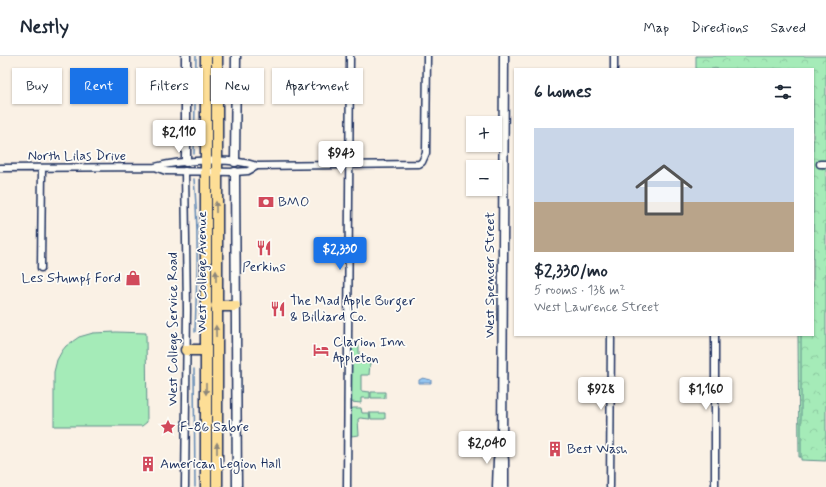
<!DOCTYPE html>
<html lang="en">
<head>
<meta charset="utf-8">
<style>
  :root { --surface:#fff; --page:#f2f2f3; --text:#1f2937; --muted:#747a83; --line:#e0e1e3; --accent:#1a73e8 }
  body { margin:0; font-family:Mynerve,sans-serif; background:var(--page); color:var(--text); height:100vh; display:flex; flex-direction:column; font-size:15px; white-space:nowrap }
  * { box-sizing:border-box; margin:0 }
  p { font-size:13px; color:var(--muted) }
  .icon { flex:none; width:22px; height:22px; fill:none; stroke:currentColor; stroke-width:2; stroke-linecap:round; stroke-linejoin:round }
  .map { position:relative; flex:1; overflow:hidden }
  .drawer { position:absolute; left:514px; top:12px; width:300px; height:268px; display:flex; flex-direction:column; background:var(--surface); border-radius:0px; box-shadow:0 1px 3px #0004 }
  .drawer>* { flex:none }
  .hud { position:absolute; left:12px; top:12px; width:380px; height:36px; display:flex; gap:8px }
  .fabs { position:absolute; left:466px; top:60px; display:grid; gap:8px }
  .fabs a { display:grid; place-items:center; width:36px; height:36px; border-radius:0px; background:var(--surface); box-shadow:0 1px 3px #0004; font-size:20px }
  .price { position:absolute; translate:-50% -34px; padding:0 9px; border-radius:4px; background:#fff; color:#222; font-size:13px; line-height:26px; filter:drop-shadow(0 1px 2px #0008) }
  .price::after { content:''; position:absolute; left:50%; top:24px; width:12px; height:9px; margin-left:-6px; background:inherit; clip-path:polygon(0 0,100% 0,50% 100%) }
  .price.on { background:var(--accent); color:#fff }
  ul { padding:0; list-style:none }
  li { display:grid; align-content:center; gap:8px; height:212px; padding:0 20px }
  li span { display:grid; place-items:center; height:124px; border-radius:0px; color:#555 }
  li>.icon { margin-inline-start:auto }
  span .icon { width:72px; height:72px; fill:#fffc; stroke-width:1 }
  li b { font-size:17px }
  h2 { display:flex; justify-content:space-between; align-items:center; height:48px; padding:0 20px; font-size:17px }
  .chip { padding:0 14px; border-radius:0px; background:var(--surface); box-shadow:0 1px 3px #0004; font-size:14px; line-height:36px }
  .chip.on { background:var(--accent); color:#fff }
  header { display:flex; align-items:center; gap:24px; box-sizing:border-box; height:56px; padding:0 20px; background:var(--surface); border-bottom:1px solid var(--line) }
  header strong { font-size:19px }
  nav { display:flex; gap:22px; margin-inline-start:auto; font-size:14px }
  .map>svg:first-child { display:block }
</style>
</head>
<body>
<header>
<strong>Nestly</strong>
<nav><a>Map</a><a>Directions</a><a>Saved</a></nav>
</header>
<div class="map">
<svg width="826" height="431" viewBox="0 0 826 431">
  <defs>
    <pattern id="forest-firs" width="22" height="20" patternUnits="userSpaceOnUse"><rect width="22" height="20" fill="#a5ebb8"/><path d="M5 1l3.5 6h-7zM16 11l3.5 6h-7z" fill="#8dcaa1"/></pattern>
    <pattern id="park-crowns" width="20" height="18" patternUnits="userSpaceOnUse"><rect width="20" height="18" fill="#a5ebb8"/><path d="M2 6a3 3 0 1 1 6 0M12 15a3 3 0 1 1 6 0" fill="none" stroke="#8dcaa1"/></pattern>
    <pattern id="water-rules" width="6" height="5" patternUnits="userSpaceOnUse"><rect width="6" height="5" fill="#95c6f1"/><path d="M0 2.5h6" fill="none" stroke="#80aad1"/></pattern>
  </defs>
  <rect width="100%" height="100%" fill="#faf1e5"/>
  <filter id="ink" filterUnits="userSpaceOnUse"><feTurbulence type="fractalNoise" baseFrequency=".025" numOctaves="2"/><feDisplacementMap in="SourceGraphic" scale="8" xChannelSelector="R" yChannelSelector="G"/><feConvolveMatrix kernelMatrix="1 2 1 2 8 2 1 2 1" color-interpolation-filters="sRGB"/></filter>
  <g filter="url(#ink)">
    <!-- grass -->
    <path fill="#a5ebb8" stroke="#608d8b" d="M116,276L146,277L147,366L142,370H54V316L57,304L62,295L66,290L79,281L93,277Z
      M352,290H359V307H370L369,319H361V335L370,336V342H361V347L351,346Z
      M371,336H385V342H371Z
      M353,352H361L362,357H369L370,363L360,362L358,363L359,379L351,380V353Z
      M370,357H385V363H371Z"/>
    <!-- forest -->
    <path fill="url(#forest-firs)" stroke="#608d8b" d="M798,279H803L804,401H799Z"/>
    <!-- park -->
    <path fill="url(#park-crowns)" stroke="#608d8b" d="M696,0H826V105H820L819,111L826,112V405L801,404V279H813V13H696Z"/>
    <!-- water -->
    <path fill="url(#water-rules)" stroke="#648ab6" d="M423,322L431,324V327H419V324Z"/>
    <g fill="none" stroke-linecap="round" stroke-linejoin="round">
      <!-- stream -->
      <path stroke="#648ab6" stroke-width="1.5" d="M194,98L196,0
        M194,123C199,173 197,225 195,276
        M194,313L195,431"/>
      <defs>
        <path id="minor" d="M614,13V0
          M820,108H826
          M155,111L166,115L235,116L248,115L257,110
          M0,112L155,111C181,104 232,101 257,110L419,108L422,106L426,97L427,0
          M41,212L42,112
          M185,431L187,253L185,115
          M347,431L350,0
          M610,431L611,279
          M715,431V279"/>
        <path id="tertiary" d="M186,106V0
          M235,106L236,0
          M235,116L237,431
          M497,431L498,404L501,392
          M504,431V404L502,391L504,0"/>
        <path id="primary" d="M206,0V431
          M216,250H235
          M186,294H206
          M217,431V0"/>
      </defs>
      <!-- minor casing -->
      <use href="#minor" stroke="#1b2f5e" stroke-width="9"/>
      <!-- tertiary casing -->
      <use href="#tertiary" stroke="#1b2f5e" stroke-width="11"/>
      <!-- primary casing -->
      <use href="#primary" stroke="#1b2f5e" stroke-width="13"/>
      <!-- minor -->
      <use href="#minor" stroke="#fdfcf7" stroke-width="6"/>
      <!-- tertiary -->
      <use href="#tertiary" stroke="#fdfcf7" stroke-width="8"/>
      <!-- primary -->
      <use href="#primary" stroke="#fdde96" stroke-width="10"/>
    </g>
    <!-- one-way arrows -->
    <defs><path id="oneway-solid" d="M-6-.8H1V-3.2L6.5 0L1 3.2V.8H-6Z"/></defs>
    <g fill="#8c867a">
      <use href="#oneway-solid" transform="translate(216 151) rotate(-90)"/>
      <use href="#oneway-solid" transform="translate(216 220) rotate(-90)"/>
      <use href="#oneway-solid" transform="translate(216 275) rotate(-91)"/>
      <use href="#oneway-solid" transform="translate(206 333) rotate(90)"/>
      <use href="#oneway-solid" transform="translate(217 392) rotate(-90)"/>
    </g>
  </g>
  <!-- icons -->
  <defs>
    <symbol id="bank-bare" viewBox="-9 -9 18 18"><path d="M-6-4H6V4H-6ZM0-2.3a2.3 2.3 0 1 0 0 4.6a2.3 2.3 0 1 0 0-4.6Z" fill="#d1495b" stroke="#fdfcf7" stroke-width="2.5" paint-order="stroke"/></symbol>
    <symbol id="restaurant-bare" viewBox="-9 -9 18 18"><path d="M-5-6h1v4h1v-4h1v4h1v-4h1v5L-1.5 .5V6h-2V.5L-5-1ZM5-6V6H3V1.5H1.5Q1.5-4 5-6Z" fill="#d1495b" stroke="#fdfcf7" stroke-width="2.5" paint-order="stroke"/></symbol>
    <symbol id="shop-bare" viewBox="-9 -9 18 18"><path d="M-5-2.5h2.3a2.7 3.5 0 0 1 5.4 0H5L5.5 6h-11ZM-1.5-2.5h3a1.5 2.3 0 0 0-3 0Z" fill="#d1495b" stroke="#fdfcf7" stroke-width="2.5" paint-order="stroke"/></symbol>
    <symbol id="hotel-bare" viewBox="-9 -9 18 18"><path d="M-6-4.5h1.5V1H6V5H4.5V3h-9V5H-6ZM-4 0a1.8 1.8 0 1 1 3.6 0ZM.5 0V-2.5h3Q6-2.5 6 0Z" fill="#d1495b" stroke="#fdfcf7" stroke-width="2.5" paint-order="stroke"/></symbol>
    <symbol id="sight-bare" viewBox="-9 -9 18 18"><path d="M0-6L1.8-2.2L6-1.7L2.9 1.2L3.7 5.4L0 3.3L-3.7 5.4L-2.9 1.2L-6-1.7L-1.8-2.2Z" fill="#d1495b" stroke="#fdfcf7" stroke-width="2.5" paint-order="stroke"/></symbol>
    <symbol id="building-bare" viewBox="-9 -9 18 18"><path d="M-4-6H4V6H1V3H-1V6H-4ZM-2.5-4.3h1.7v1.8h-1.7ZM.8-4.3h1.7v1.8H.8ZM-2.5-1h1.7V.8h-1.7ZM.8-1h1.7V.8H.8Z" fill="#d1495b" stroke="#fdfcf7" stroke-width="2.5" paint-order="stroke"/></symbol>
  </defs>
  <g fill-rule="evenodd">
    <use href="#bank-bare" x="255" y="135" width="22" height="22"/>
    <use href="#restaurant-bare" x="253" y="181" width="22" height="22"/>
    <use href="#shop-bare" x="122" y="211" width="22" height="22"/>
    <use href="#restaurant-bare" x="267" y="242" width="22" height="22"/>
    <use href="#hotel-bare" x="310" y="283" width="22" height="22"/>
    <use href="#sight-bare" x="157" y="360" width="22" height="22"/>
    <use href="#building-bare" x="544" y="382" width="22" height="22"/>
    <use href="#building-bare" x="137" y="397" width="22" height="22"/>
  </g>
  <g text-anchor="middle" dominant-baseline="central" stroke-width="3.5" stroke-linejoin="round" paint-order="stroke">
    <!-- street labels -->
    <g font-size="14" fill="#1b2f5e" stroke="#fdfcf7">
      <text x="77" y="100">North Lilas Drive</text>
      <text transform="translate(202 216) rotate(-90)">West College Avenue</text>
      <text transform="translate(490 219) rotate(-90)">West Spencer Street</text>
      <text transform="translate(173 273) rotate(-90)">West College Service Road</text>
    </g>
    <!-- poi labels -->
    <g font-size="14" fill="#1b2f5e" stroke="#fdfcf7" text-anchor="start">
      <text x="278" y="146">BMO</text>
      <text x="264" y="211" text-anchor="middle">Perkins</text>
      <text x="121" y="222" text-anchor="end">Les Stumpf Ford</text>
      <text x="290" y="245">The Mad Apple Burger<tspan x="290" dy="16">&amp; Billiard Co.</tspan></text>
      <text x="333" y="286">Clarion Inn<tspan x="333" dy="16">Appleton</tspan></text>
      <text x="180" y="371">F-86 Sabre</text>
      <text x="567" y="393">Best Wash</text>
      <text x="160" y="408">American Legion Hall</text>
    </g>
  </g>
</svg>
<div class="fabs">
<a>+</a>
<a>−</a>
</div>
<b class="price" style="left:179px;top:98px">$2,110</b>
<b class="price" style="left:341px;top:119px">$943</b>
<b class="price on" style="left:340px;top:215px">$2,330</b>
<b class="price" style="left:601px;top:355px">$928</b>
<b class="price" style="left:706px;top:355px">$1,160</b>
<b class="price" style="left:487px;top:409px">$2,040</b>
<div class="hud">
<a class="chip">Buy</a>
<a class="chip on">Rent</a>
<a class="chip">Filters</a>
<a class="chip">New</a>
<a class="chip">Apartment</a>
</div>
<section class="drawer">
<h2>6 homes<svg class="icon" aria-label="filters" viewBox="0 0 24 24"><path d="M4 7h16M4 17h16"/><circle cx="9" cy="7" r="2"/><circle cx="15" cy="17" r="2"/></svg></h2>
<ul>
<li><span style="background:linear-gradient(#c9d6e8 60%,#b9a48a 0)"><svg class="icon" aria-label="home" viewBox="0 0 24 24"><path d="M3 11l9-7 9 7M6 9v11h12V9"/></svg></span><div><b>$2,330/mo</b><p>5 rooms · 138 m²</p><p>West Lawrence Street</p></div></li>
</ul>
</section>
</div>
</body>
</html>
